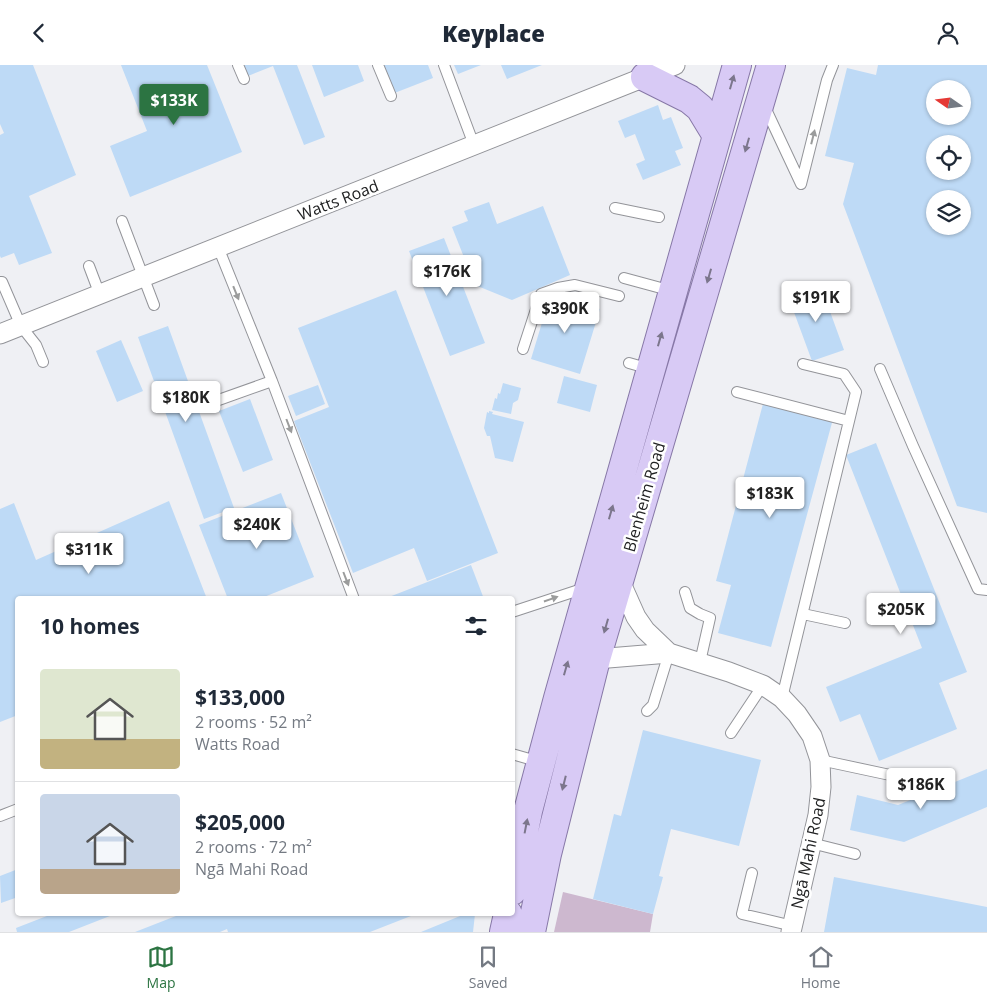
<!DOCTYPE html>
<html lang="en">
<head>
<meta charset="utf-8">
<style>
  :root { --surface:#fff; --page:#f2f2f3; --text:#1f2937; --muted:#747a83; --line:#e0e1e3; --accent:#2c7442 }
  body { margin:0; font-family:"Open Sans",sans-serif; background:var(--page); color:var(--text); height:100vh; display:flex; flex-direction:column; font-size:19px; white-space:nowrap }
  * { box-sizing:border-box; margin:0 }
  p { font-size:16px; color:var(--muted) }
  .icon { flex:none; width:28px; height:28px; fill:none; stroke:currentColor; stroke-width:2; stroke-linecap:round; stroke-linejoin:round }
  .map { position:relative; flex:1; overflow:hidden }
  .side { position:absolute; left:15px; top:531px; width:500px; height:320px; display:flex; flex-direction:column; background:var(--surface); border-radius:5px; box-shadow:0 1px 4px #0004 }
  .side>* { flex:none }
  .needle { width:32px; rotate:284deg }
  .buttons { position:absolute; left:926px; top:15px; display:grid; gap:10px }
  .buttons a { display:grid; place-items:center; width:45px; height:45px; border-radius:50%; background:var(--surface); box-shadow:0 1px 4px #0004; font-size:25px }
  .price { position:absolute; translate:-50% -42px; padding:0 11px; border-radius:5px; background:#fff; color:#222; font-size:16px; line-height:32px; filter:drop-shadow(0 1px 2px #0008) }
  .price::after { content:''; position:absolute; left:50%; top:30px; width:15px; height:11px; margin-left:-8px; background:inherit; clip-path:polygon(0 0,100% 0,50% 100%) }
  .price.current { background:var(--accent); color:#fff }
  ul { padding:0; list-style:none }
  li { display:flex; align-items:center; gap:15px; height:125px; padding:0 25px }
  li+li { border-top:1px solid var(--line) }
  li span { display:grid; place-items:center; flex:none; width:140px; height:100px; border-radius:5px; color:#555 }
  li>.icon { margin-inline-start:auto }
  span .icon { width:60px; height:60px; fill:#fffc; stroke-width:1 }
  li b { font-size:21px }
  h2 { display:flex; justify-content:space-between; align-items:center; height:60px; padding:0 25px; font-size:21px }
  header { display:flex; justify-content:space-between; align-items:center; height:65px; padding:0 25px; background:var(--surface); font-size:22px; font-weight:800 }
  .dock { display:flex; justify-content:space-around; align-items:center; height:70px; border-top:1px solid var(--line); background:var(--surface); font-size:14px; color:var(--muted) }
  .dock a { display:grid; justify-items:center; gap:2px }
  .dock .current { color:var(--accent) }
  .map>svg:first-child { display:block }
</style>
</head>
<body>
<header><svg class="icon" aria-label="back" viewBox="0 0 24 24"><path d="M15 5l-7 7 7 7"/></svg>Keyplace<svg class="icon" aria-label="person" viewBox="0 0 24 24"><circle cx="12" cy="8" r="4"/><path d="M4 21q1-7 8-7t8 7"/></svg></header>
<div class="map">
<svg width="987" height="867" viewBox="0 0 987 867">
  <rect width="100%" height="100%" fill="#eff0f4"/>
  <!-- green -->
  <path fill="#cdb8cf" d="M563,827L653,849L650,867H554Z"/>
  <!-- building -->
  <path fill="#bedaf6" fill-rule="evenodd" d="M0,0H33L76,110L29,131L52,188L19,200L14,188L1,193L0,191V70L4,68L0,59Z
    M121,0H207L242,87L130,132L110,81L147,66Z
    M244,0H297L325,72L304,80L273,1L248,11Z
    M312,0H358L364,16L324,32Z
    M380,0H428L433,13L392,29Z
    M454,0H481L458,9Z
    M501,0H542L507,14Z
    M878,0H987V448L957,441L843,139L854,98L825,91L847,3L876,10ZM935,24H962V51H935ZM935,79H962V106H935ZM935,134H962V161H935Z
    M658,40L663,55L671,52L683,83L675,86L681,100L643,115L636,99L645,95L635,69L625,73L618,56Z
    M489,137L497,159L543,141L570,210L512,235L475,220L452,162L468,156L464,146Z
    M444,173L485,278L450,291L409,186Z
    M820,219L844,285L812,296L788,231Z
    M396,225L498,488L427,516L414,483L353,508L294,356L329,342L298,263Z
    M551,228L600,244L580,309L531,294Z
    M168,261L234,443L204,454L138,272Z
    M121,275L143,326L117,337L96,286Z
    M564,311L597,320L590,347L557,338Z
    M503,318L521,323L518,335L513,338L511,349L492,345L495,333L497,334L498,328L500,329Z
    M318,320L325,339L296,351L288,331Z
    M250,334L273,395L243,407L219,346Z
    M764,335L833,354L771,582L718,568L731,520L716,516Z
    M489,346L493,347L492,349L524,357L513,397L495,393L490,371H487L484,363L487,347L489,348Z
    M876,378L967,607L939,618L957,664L879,696L860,649L840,657L826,622L922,583L846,390Z
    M281,428L314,512L259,534H228L199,460Z
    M169,436L207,534H18V650L0,657V444L14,438L36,495Z
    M471,500L484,534H389V532Z
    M643,665L761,695L739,781L671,764L659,811L663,812L653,849L593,834L614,749L621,751Z
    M987,704V742L904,777L850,765L857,730L898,740Z
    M18,804V832L1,838L0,811Z
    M834,812L987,842V867H824Z
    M52,849H115L69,867H17L16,863Z
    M181,849H416L370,867H228L227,864L220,867H135Z
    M465,849H475L473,867H421Z"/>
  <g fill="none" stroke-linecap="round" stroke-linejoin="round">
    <defs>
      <path id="lane" d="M238,0L244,14
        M378,0L391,31
        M444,0L474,80
        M764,40L801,119
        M801,119L827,15L833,0
        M615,143L659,152
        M122,156L154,240
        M89,201L100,230
        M624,213L672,226
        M0,217H2L21,261L36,280L43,297
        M523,284L541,229L558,223L575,220L619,231
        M629,298L650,304
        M880,304L913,381L978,524L987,525
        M272,316L354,534
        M737,327L849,356L856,327L844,309L803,299
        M213,337L272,316L218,182
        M685,527L690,543L700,549L710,553L700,597
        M512,547L585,523
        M803,549L845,558
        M782,633L849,356
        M647,646L653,640L669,588
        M731,668L763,620
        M512,689L540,697
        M820,695L904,713
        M0,751L18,744
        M811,778L855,789
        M752,808L742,849L793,861"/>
      <path id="street" d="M0,269L675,0
        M619,514L636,552L645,565L669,588
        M596,594L669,588L729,607L763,620L782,633L797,649L812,671L820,695L821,722L818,750L791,867"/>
      <path id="primary" d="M645,12L689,34L700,43L717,71
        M512,826L528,746L558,633L737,0
        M504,867L508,849
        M531,867L547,789L596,594L771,0"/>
    </defs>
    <!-- lane casing -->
    <use href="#lane" stroke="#939499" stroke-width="12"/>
    <!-- street casing -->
    <use href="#street" stroke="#939499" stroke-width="21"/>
    <!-- primary casing -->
    <use href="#primary" stroke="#8778a7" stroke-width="30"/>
    <!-- lane -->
    <use href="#lane" stroke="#fff" stroke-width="10"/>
    <!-- street -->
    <use href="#street" stroke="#fff" stroke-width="19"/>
    <!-- primary -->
    <use href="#primary" stroke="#d8caf5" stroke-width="28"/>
  </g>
  <!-- one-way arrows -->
  <defs><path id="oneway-solid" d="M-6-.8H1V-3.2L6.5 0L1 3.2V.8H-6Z" transform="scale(1.25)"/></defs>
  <g fill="#7c768c">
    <use href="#oneway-solid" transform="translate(732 17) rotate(-74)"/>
    <use href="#oneway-solid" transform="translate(747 80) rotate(106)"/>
    <use href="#oneway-solid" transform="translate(709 211) rotate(106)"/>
    <use href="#oneway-solid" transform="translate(660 274) rotate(-74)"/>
    <use href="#oneway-solid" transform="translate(611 447) rotate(-74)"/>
    <use href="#oneway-solid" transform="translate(606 561) rotate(106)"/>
    <use href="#oneway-solid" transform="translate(566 603) rotate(-74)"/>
    <use href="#oneway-solid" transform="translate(564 718) rotate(104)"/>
    <use href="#oneway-solid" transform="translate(526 761) rotate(-79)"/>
  </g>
  <g fill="#9b9c9c">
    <use href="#oneway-solid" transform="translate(813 72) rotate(-76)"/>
    <use href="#oneway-solid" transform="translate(236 228) rotate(68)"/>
    <use href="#oneway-solid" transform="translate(289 361) rotate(69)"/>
    <use href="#oneway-solid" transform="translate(346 514) rotate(69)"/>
    <use href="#oneway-solid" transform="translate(551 534) rotate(-19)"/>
  </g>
  <g text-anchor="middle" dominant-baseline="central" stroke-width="5" stroke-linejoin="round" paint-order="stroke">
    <!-- street labels -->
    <g font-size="16" fill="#212223" stroke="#fff">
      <text transform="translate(338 135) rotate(-21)">Watts Road</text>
      <text transform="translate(644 432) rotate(-74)">Blenheim Road</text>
      <text transform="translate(808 788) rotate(-78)">Ngā Mahi Road</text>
    </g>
  </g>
</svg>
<div class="buttons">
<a><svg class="needle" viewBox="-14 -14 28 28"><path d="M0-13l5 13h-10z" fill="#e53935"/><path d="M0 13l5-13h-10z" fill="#747a83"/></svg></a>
<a><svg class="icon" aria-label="locate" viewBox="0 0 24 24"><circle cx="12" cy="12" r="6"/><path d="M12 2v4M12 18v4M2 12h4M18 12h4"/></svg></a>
<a><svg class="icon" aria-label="layers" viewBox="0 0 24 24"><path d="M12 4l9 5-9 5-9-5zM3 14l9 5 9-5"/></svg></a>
</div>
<b class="price current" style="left:174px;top:61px">$133K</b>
<b class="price" style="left:447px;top:232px">$176K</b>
<b class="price" style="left:816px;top:258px">$191K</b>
<b class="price" style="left:565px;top:269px">$390K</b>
<b class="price" style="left:186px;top:358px">$180K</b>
<b class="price" style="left:770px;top:454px">$183K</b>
<b class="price" style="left:257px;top:485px">$240K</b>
<b class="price" style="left:89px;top:510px">$311K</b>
<b class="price" style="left:901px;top:570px">$205K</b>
<b class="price" style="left:921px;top:745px">$186K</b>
<section class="side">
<h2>10 homes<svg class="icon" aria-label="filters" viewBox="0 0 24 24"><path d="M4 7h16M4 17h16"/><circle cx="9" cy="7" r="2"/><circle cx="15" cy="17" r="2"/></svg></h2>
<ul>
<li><span style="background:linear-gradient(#dfe7d0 70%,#c2b280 0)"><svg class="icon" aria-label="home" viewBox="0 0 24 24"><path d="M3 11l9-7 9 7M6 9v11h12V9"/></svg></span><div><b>$133,000</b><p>2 rooms · 52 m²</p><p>Watts Road</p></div></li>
<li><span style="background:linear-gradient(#c9d6e8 75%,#b9a48a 0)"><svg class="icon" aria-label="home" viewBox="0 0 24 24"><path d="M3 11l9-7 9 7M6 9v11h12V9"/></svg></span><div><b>$205,000</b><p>2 rooms · 72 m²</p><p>Ngā Mahi Road</p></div></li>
</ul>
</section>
</div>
<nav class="dock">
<a class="current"><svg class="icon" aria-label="map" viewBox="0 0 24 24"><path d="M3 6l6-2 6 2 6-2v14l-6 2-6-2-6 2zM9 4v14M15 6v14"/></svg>Map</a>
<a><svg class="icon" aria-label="saved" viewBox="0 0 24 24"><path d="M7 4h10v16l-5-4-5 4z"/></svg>Saved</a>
<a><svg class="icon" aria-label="home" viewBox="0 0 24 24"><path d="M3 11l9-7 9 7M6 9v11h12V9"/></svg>Home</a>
</nav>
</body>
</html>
